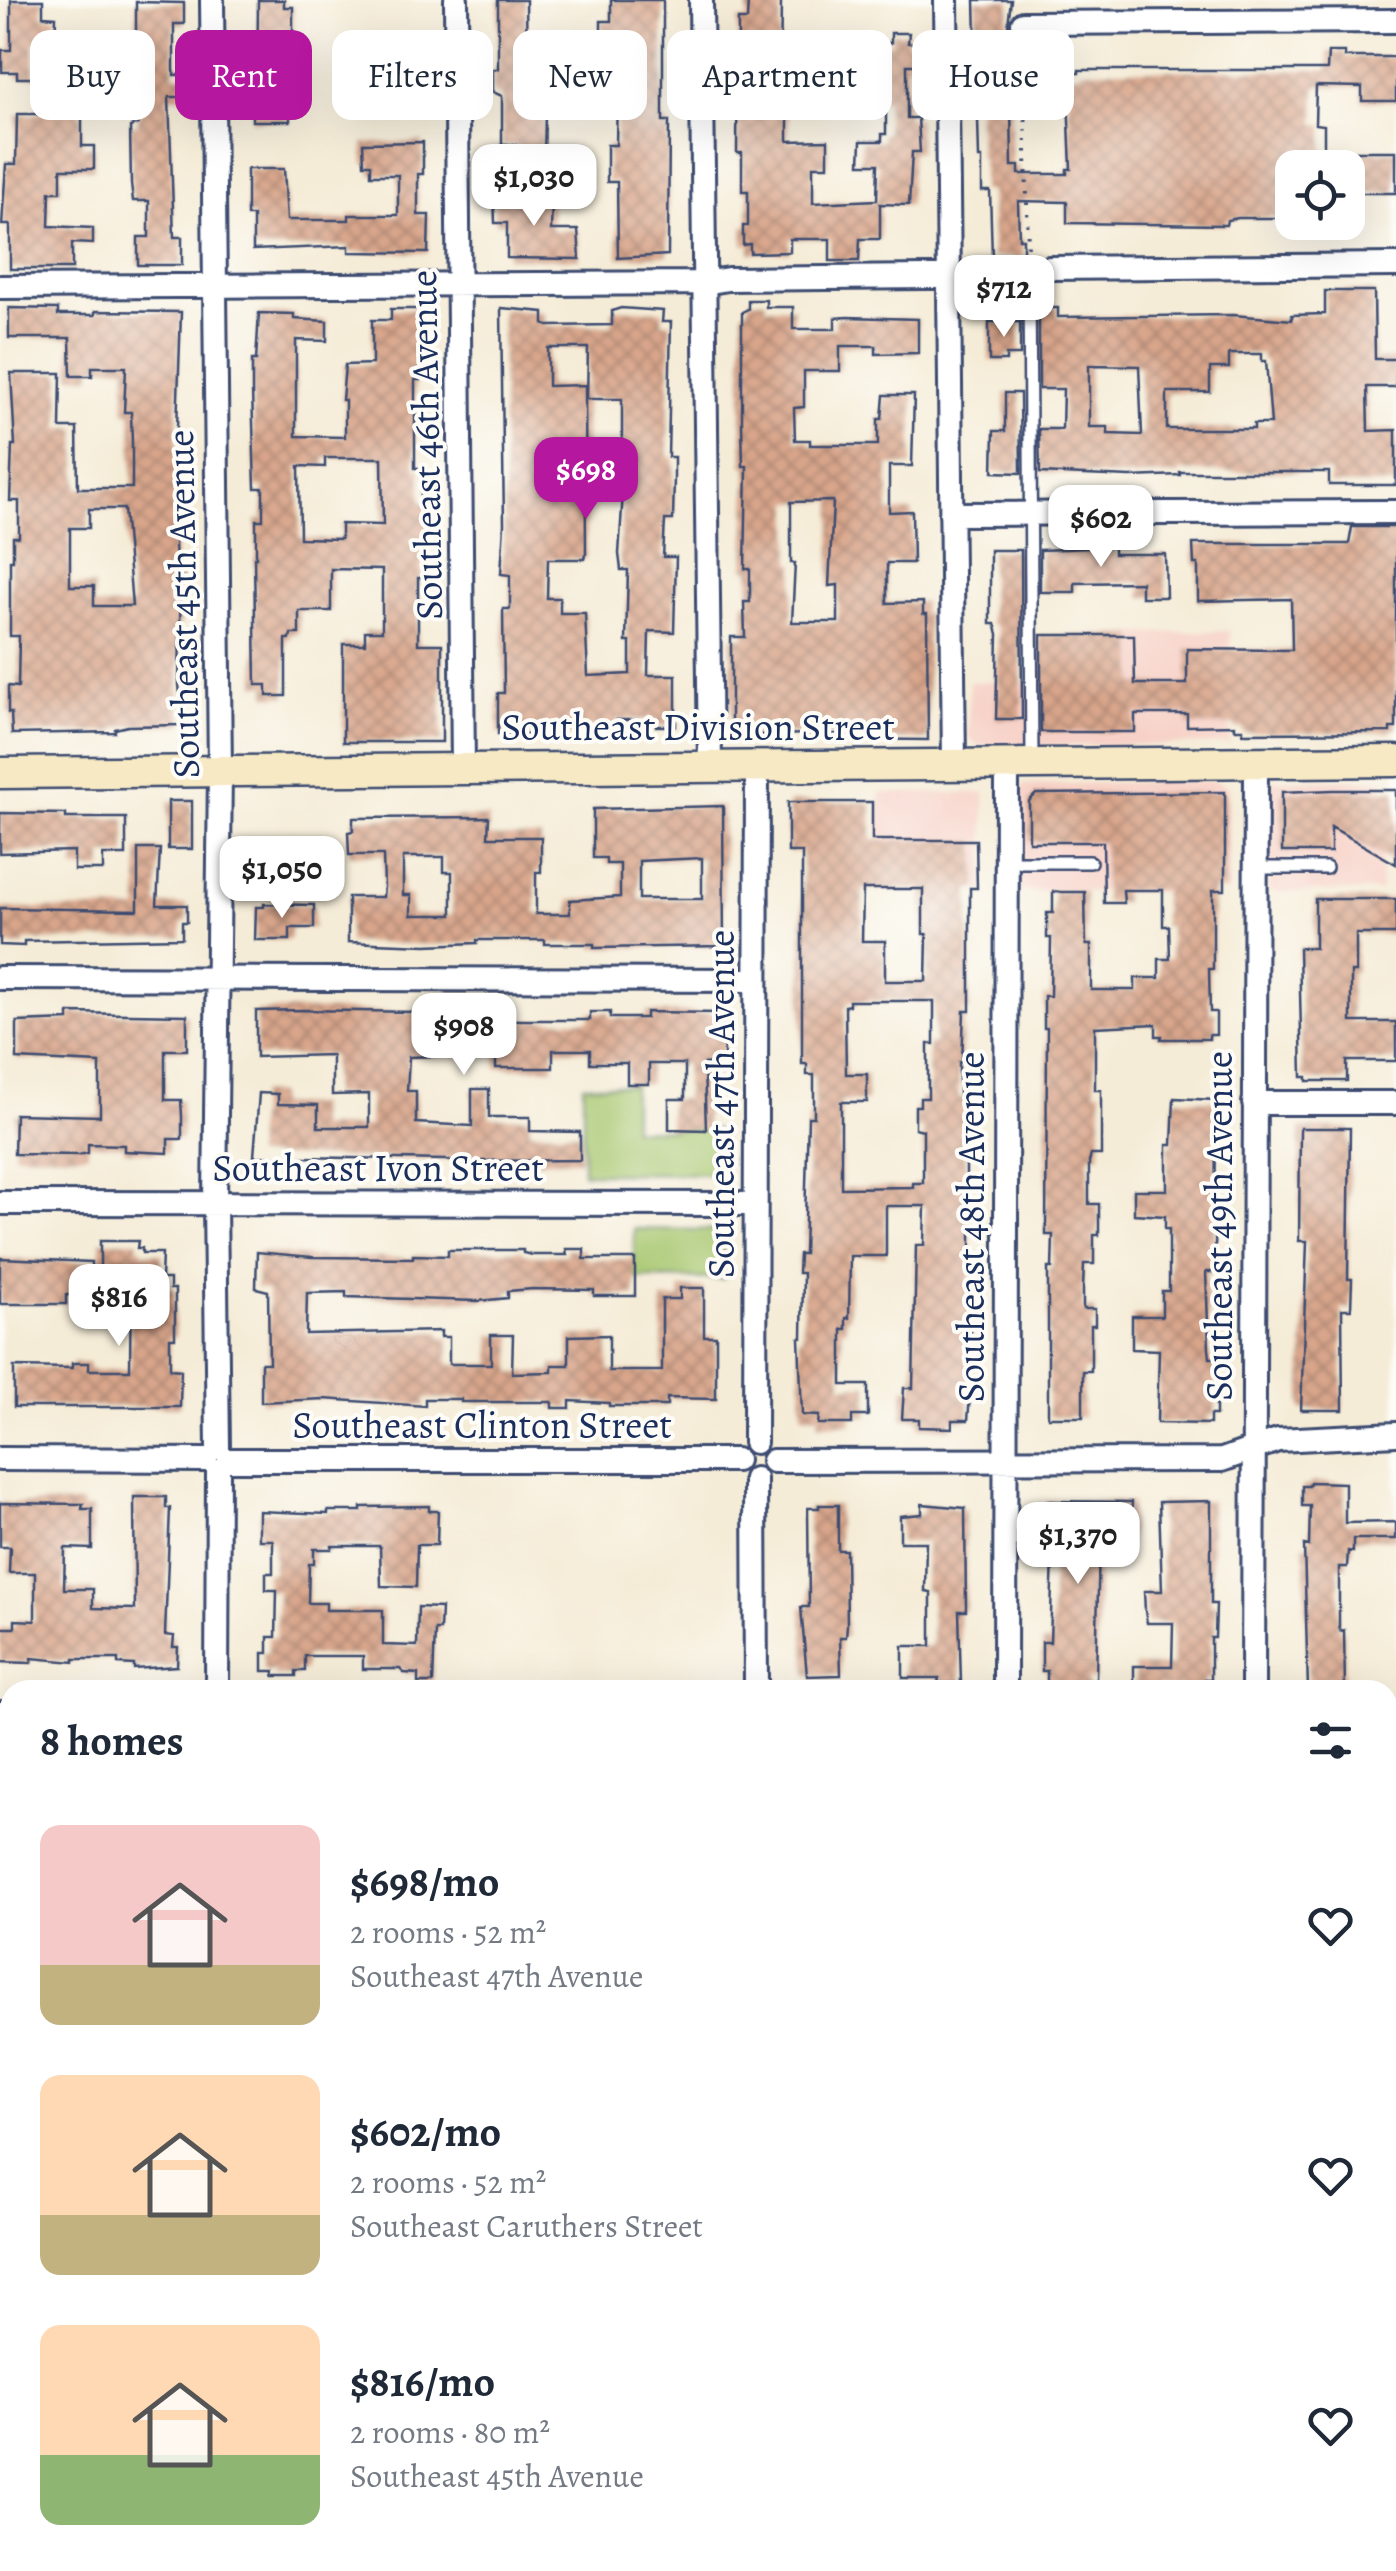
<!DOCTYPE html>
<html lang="en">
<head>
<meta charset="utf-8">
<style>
  :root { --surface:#fff; --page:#f6f6f7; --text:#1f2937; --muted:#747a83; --accent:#b5179e }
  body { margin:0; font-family:Alegreya,serif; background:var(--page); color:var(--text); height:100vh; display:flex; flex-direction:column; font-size:38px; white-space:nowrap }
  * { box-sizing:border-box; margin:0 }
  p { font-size:32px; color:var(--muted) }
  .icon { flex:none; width:55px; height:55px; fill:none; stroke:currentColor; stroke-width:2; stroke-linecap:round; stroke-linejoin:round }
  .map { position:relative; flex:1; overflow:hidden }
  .side { position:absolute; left:0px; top:1680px; width:1398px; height:892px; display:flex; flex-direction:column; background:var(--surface); border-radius:30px 30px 0 0; box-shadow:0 10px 40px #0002 }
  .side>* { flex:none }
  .top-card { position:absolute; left:30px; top:30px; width:1338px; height:90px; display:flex; gap:20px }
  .controls { position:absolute; left:1275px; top:150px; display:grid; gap:20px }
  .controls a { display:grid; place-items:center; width:90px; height:90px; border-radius:20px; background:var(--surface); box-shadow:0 10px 40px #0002; font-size:50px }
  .price { position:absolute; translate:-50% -85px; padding:0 22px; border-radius:20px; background:#fff; color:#222; font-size:32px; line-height:65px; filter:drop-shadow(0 2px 5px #0008) }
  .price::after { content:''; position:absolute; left:50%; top:60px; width:30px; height:22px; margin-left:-15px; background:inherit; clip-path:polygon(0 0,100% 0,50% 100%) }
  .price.on { background:var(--accent); color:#fff }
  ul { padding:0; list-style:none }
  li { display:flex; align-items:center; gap:30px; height:250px; padding:0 40px }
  li span { display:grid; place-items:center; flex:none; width:280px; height:200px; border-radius:20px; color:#555 }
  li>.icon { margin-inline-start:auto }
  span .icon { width:120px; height:120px; fill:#fffc; stroke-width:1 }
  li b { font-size:42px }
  h2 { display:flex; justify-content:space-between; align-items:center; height:120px; padding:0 40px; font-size:42px }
  .chip { padding:0 35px; border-radius:20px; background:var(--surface); box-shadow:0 10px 40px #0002; font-size:35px; line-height:90px }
  .chip.on { background:var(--accent); color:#fff }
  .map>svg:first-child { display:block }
</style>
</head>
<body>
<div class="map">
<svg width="1396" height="2571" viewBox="0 0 1396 2571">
  <defs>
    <pattern id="building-cross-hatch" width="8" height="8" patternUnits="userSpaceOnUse" patternTransform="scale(2.5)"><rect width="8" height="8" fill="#d9a68b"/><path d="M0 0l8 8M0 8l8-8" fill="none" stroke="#af8875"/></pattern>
  </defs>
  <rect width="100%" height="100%" fill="#fdfcf7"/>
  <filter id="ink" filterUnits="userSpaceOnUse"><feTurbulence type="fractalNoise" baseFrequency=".01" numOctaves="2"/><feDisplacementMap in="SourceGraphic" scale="20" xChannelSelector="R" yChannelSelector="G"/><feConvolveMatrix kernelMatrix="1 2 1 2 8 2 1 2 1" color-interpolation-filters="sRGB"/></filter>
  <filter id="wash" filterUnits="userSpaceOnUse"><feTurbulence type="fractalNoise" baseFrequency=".0048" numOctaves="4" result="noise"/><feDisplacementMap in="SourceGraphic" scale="40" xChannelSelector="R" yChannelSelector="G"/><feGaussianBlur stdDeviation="2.25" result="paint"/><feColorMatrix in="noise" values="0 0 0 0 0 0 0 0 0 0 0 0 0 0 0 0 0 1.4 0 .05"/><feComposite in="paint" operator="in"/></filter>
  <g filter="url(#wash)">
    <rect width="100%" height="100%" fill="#f5ecd7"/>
    <!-- built -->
    <path fill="#f7d1c7" d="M1230,631V744L978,746L968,736L969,682L1027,681L1029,636Z
      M1271,780H1382L1381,891L1269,892L1268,783Z
      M1215,781L1228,787L1229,892L1019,891V789L1023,785Z
      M880,793H985L984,891H877Z"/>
    <!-- green -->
    <path fill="#a8c76f" stroke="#627b66" stroke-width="2.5" d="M583,1085H633V1129L722,1130V1174L583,1173Z
      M634,1229L724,1230L723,1279L634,1278Z"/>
    <g id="blocks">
      <!-- building -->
      <path fill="url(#building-cross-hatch)" fill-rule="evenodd" d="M11,0H43V16L56,17L55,43H34L35,78H17V72H2V50H11Z
        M258,0H284V7H293V38H302L301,92H290V121H252V99H257Z
        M498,0H526L527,69H539V93H581V113H545L544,162H516V145H502V96L493,92V69H498Z
        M611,0H663V121H669L668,255L618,258L617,182H607V145H616L617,92H584L585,69H601V21H611Z
        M748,0H781L780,78H788V141L828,140V166H813V203L877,200L878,164H860L861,141H882V134H886V100H848V71H871V43H891V33H909L908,43H916V65H907V118H918L920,152H912L909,205L880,204V239H860L859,261H830V239H790V252L750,253V244L743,245V226H748V191H742V153H737L738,20H747Z
        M975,0H1011L1008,24L1012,68H1023L1022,105H1011L1012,166H1019V174H1067V169H1071L1067,73H1079V70H1327L1328,52H1345V57H1396V101H1362V87L1316,86L1315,124L1324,125V151H1396V193H1348V168H1292V218H1238L1227,220L1226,225L1067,223V202L1018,201L1019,239H1023V257H992L990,191H982V158H979Z
        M136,2L184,3V24H174V75H186V97H169L174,237H182V265H138V237H149V201H133L131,184L130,127L138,124V68H128V43H136Z
        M389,50L418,51V86H389Z
        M342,73H365V93H342Z
        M38,102H82V146H94V169H61V192H50L49,226L93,228V244L72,243V269H10V225H2L6,164H16L17,114H38Z
        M423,142V174H418V215H429L428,253L349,252V246L253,250V216H247V169H284L287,220H349V215H398V175H371V164H364L363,143Z
        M494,195H537L544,200H552L551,230H578L580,259L507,258V223H495Z
        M1325,291H1374L1375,359H1396V387H1367L1368,431L1396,430V485H1329V472H1180V475L1130,477L1040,473L1039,429H1062L1063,389H1039V308H1058V317L1233,315L1292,320V315L1325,314ZM1229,354H1262V361H1266L1271,424H1254V429H1167V392H1210V368H1229ZM1089,365L1139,366L1142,435L1108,434V427H1089Z
        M748,300H766V307H793V329H835V318L847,317L918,319V353L876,354V346H840V371H804V407L794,408L795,440H810V445H878V419H882L884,395H914L912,466H889V512L912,511L913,563H887V603L923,602V614H927L928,740L836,739V734L731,735V637H745L744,602H750V569H745L747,466H743L742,423V312L748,309ZM833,501L829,586L838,585V622H792L795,563H791V502Z
        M9,308L58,309V315H95V311L181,312L174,515L176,569H181L179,685L183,724L180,725L128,726L115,729V732L12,734L11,713H8V686L18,687L19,636H10V560H13V537H19V501H10L12,445H15L11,373H61L60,428H77L78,488H132V443L131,412H124L126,367H92V376H71L70,338H9ZM89,509H124L132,606H94V586H70V528H89Z
        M501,308L544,312V324L548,326L612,325V311L621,308L663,311L662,322H671L668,457H674V477L673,520H665L663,557H676L674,632L649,631L648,675H676V726H656V720H617V727H572V735L498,734V693H504L503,609H510V575L501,574L504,524ZM548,348H588L587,399H622V453H628V492H623L619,554L621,570H628L626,642H630V674L588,676L585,613H560V598H547L548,559H585L586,554L585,385L548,386Z
        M391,309H419L420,380H415V468H421V502H428V540H422V578H418V644H442V742H343V644H365V631H382V570L331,569V611H299V634H291L290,639H286V696H267V685H256L254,557H256V520H263V488H255L252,391V360H256L259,313L294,314V319L327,321V341L296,340V436L345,437V400H342L345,365L372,364V320H391ZM325,458H382L383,525L341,524V539L300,538L299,466L325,467Z
        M989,322H1020V355H1006V361H989Z
        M1005,393H1020L1021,473L993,472L994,431H1005Z
        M1352,527H1396V728H1390V732L1243,733V729H1235V725L1187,726V714H1135V732H1041V635H1134L1135,684H1187V649L1292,650L1291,599L1198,601V564H1194L1193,544H1349Z
        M1114,547V554H1165L1166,597H1141V582L1075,583V592H1040V550Z
        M990,550H1021L1022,719H996L998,634L995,624H990Z
        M1333,790H1396V864L1331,827V852H1282V792Z
        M1225,792V890H1213V969H1209L1210,1012H1216V1035H1209V1039H1161L1162,1036H1156V1024L1095,1027V1090H1101V1155H1091L1089,1162V1204H1099V1235H1094V1264H1084L1083,1288V1309H1095V1325H1091V1371H1083V1417H1048V1268H1052L1053,1235H1046L1047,1028H1044V996H1050L1051,938H1047V913H1053V892H1085L1086,945H1091V990H1135V978H1159V959H1170L1169,926H1163V890H1123L1124,903H1104L1103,842H1029V801L1036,794Z
        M168,801H192V849H168Z
        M788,802H872V840H976L977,888H970V1011H964L962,1062H959V1098H972V1131L966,1130V1200H971V1384L968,1420H952V1428L919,1427V1419H902L904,1388H913L916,1245H924L925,1206H886V1256H850L849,1318H846V1329H842V1385H868V1416H852V1424H818L819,1416L802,1415L799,1338H802L803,1273H798L799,1254H804L808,1117H814V1075H807V1064H802V852H788ZM863,889H923V934H927L926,981H885V941H862ZM849,1001H934V1044H928V1098H920V1106H915V1128L923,1130V1183H913V1187L841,1188V1102H867V1074H846L845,1006L849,1005Z
        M723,806L724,946L594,948V944H545V940H477V943L426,945L348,942V897H383L384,887L383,855H349L348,832L353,831V818L489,817L488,837H541V872H536V914H570V900L620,897V864H606V858H593V809ZM403,857H444V872H452V915H411V895H403ZM702,858V899H639V861Z
        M0,813L66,814V818H126V855H103V870H74V851L0,853Z
        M138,849H160L157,905H187V922H182V938L24,941V946L0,945V908L138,910Z
        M1315,899H1396V934H1356V972H1351V1022H1396V1061H1347V1081H1307V1077H1302L1299,948H1315Z
        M264,904L314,905V928H290V940H255L256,907H264Z
        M302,1010L472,1013L471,1019L522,1020H590V1012H610V1018H646V1012L721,1013V1019H724V1062L704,1064L706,1130L669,1129V1099H685V1064H649V1084H627V1063H590V1050H553V1068H496V1054L409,1057L407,1091H416V1123L472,1126V1089H489V1117H530V1131L580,1132V1160L484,1161L474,1162V1168H456L455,1162L446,1160L254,1156L259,1093L278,1094V1104L318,1105V1127H369V1094L332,1095V1055L256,1057V1011Z
        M69,1013L187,1015V1050H165V1100H181L182,1116V1139H168V1153L124,1151V1145L88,1144V1153L79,1155L14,1154L15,1114L100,1116V1063L17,1059V1022L69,1020Z
        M1174,1098L1216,1100L1215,1272H1206L1209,1349L1210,1358H1216V1415H1210V1424L1157,1423L1159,1350L1132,1349V1316H1162V1291H1169V1229H1165V1216L1134,1214V1190H1167V1145H1172Z
        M1300,1128H1350L1348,1279H1352L1351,1309H1342L1343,1410H1301L1307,1241H1299Z
        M100,1241H138L137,1248H142V1253H162L161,1279H170V1289H175V1338H170V1369L181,1370L180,1407H14V1367L72,1368V1363H89V1370H130L131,1268H100Z
        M566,1249H584V1259H635V1296H594V1290L533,1289L508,1291V1298L478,1301L346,1297V1292L307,1293L306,1334L441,1331V1337H449V1364H491V1335H513L512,1373L552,1372V1365H569V1336L609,1335V1371H662V1299H680V1288H704V1336H716V1399L667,1398V1406H609V1403L570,1401V1408H552V1402H461V1399H425V1406L324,1399L261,1402V1363H269L268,1291L256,1288L257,1252L312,1257L413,1258V1255L448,1256V1250H523V1253L533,1255H567Z
        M0,1258L91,1262V1295H66V1304H0Z
        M1310,1482L1345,1483V1523L1396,1522V1539H1353V1552L1348,1551L1347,1567H1339V1627L1340,1631L1344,1630L1345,1690H1308L1304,1545L1309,1546L1310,1506H1302V1486H1309Z
        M134,1497H166V1508H170L165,1635L174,1636L173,1647H178L177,1666L134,1669V1665L118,1664V1659H74V1662L32,1658L31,1663L0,1662V1628H15V1620L35,1621V1573H9L10,1547H0V1503L83,1504L82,1509H92V1549L65,1548L64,1589H93V1608L135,1609Z
        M1047,1501L1132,1502L1130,1542H1099L1096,1680H1088V1690H1047V1671H1042V1642H1050L1054,1528H1047Z
        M1211,1501V1604H1216L1215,1638H1211V1679H1205V1690L1134,1686V1666H1172L1173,1623H1147L1145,1611L1144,1591H1162L1159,1502Z
        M922,1504L965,1508L966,1611H959L961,1683H938L939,1678H903V1646H931V1592L925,1591L926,1542H900V1516L922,1514Z
        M819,1505H838V1550H846L847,1625L846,1637H840L841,1675L807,1676L801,1607H809L808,1508H819Z
        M429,1506V1511H438L437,1545H417L416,1587L381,1586L380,1546H332V1549H314V1564H309L308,1603H326V1610H383V1645L417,1646L418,1607L441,1608L440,1630H435L433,1683H418V1674L404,1673L400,1669H363V1656H305V1671H296V1676H274L275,1671H263V1653H268V1637H276L277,1590H266V1573H273V1540H259V1511L328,1514V1511H361V1507Z"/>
    </g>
  </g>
  <g filter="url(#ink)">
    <use href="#blocks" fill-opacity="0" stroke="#3c4b70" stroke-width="2.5"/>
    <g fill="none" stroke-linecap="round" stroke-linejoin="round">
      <defs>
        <path id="service" d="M1029,276L1032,762
          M1007,862H1090
          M1256,868H1326"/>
        <path id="minor" d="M212,0L220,771L215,1202L218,1448
          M456,0L463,769
          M701,0L710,767
          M946,0L954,765
          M1023,23L1396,21
          M0,287L704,283L728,279L1029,276L1049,268L1396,265
          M951,514L1396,512
          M0,978L756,980
          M1254,1103H1396
          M0,1203L755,1204
          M755,1442L757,766
          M0,1459L206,1460
          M229,1460H736
          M773,1461L1222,1460L1278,1440L1396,1434
          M755,1479L756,1690
          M217,1690L218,1471
          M1005,1690L1007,765
          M1253,1690L1256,763
          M0,1713H10
          M0,1968H10
          M0,2206H10
          M1388,2311H1396
          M0,2453H10
          M1388,2556H1396
          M162,2562V2571
          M1119,2571V2562"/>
        <path id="secondary" d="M0,773L1396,761"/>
      </defs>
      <!-- service casing -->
      <use href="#service" stroke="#3c4b70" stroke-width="16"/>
      <!-- minor casing -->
      <use href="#minor" stroke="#3c4b70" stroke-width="28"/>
      <!-- secondary casing -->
      <use href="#secondary" stroke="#3c4b70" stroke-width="35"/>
      <!-- path -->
      <path stroke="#3c4b70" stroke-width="4" stroke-dasharray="2.5 8" stroke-linecap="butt" d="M1024,45L1028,255
        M1388,2080H1396"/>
      <!-- service -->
      <use href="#service" stroke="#fff" stroke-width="11"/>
      <!-- minor -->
      <use href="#minor" stroke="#fff" stroke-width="22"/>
      <!-- secondary -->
      <use href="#secondary" stroke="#f6e9c3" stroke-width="30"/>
    </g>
  </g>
  <g text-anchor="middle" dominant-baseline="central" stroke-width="8" stroke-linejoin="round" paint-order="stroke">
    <!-- street labels -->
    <g font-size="38" fill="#1b2f5e" stroke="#fdfcf7">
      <text transform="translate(426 445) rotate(-91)">Southeast 46th Avenue</text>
      <text transform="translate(183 604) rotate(-91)">Southeast 45th Avenue</text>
      <text x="698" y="727">Southeast Division Street</text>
      <text transform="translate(721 1104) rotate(-90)">Southeast 47th Avenue</text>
      <text x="378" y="1168">Southeast Ivon Street</text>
      <text transform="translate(1219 1226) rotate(-90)">Southeast 49th Avenue</text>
      <text transform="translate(971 1227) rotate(-90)">Southeast 48th Avenue</text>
      <text x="482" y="1425">Southeast Clinton Street</text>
    </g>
  </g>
</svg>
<div class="controls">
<a><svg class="icon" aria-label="locate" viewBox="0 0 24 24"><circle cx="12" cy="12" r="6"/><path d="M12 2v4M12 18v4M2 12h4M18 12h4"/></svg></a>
</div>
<b class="price" style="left:534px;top:229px">$1,030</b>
<b class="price" style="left:1004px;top:340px">$712</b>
<b class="price on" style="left:586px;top:522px">$698</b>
<b class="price" style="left:1101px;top:570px">$602</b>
<b class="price" style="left:282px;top:921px">$1,050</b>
<b class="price" style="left:464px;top:1078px">$908</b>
<b class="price" style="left:119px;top:1349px">$816</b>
<b class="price" style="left:1078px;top:1587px">$1,370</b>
<div class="top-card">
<a class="chip">Buy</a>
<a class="chip on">Rent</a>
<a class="chip">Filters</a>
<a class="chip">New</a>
<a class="chip">Apartment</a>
<a class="chip">House</a>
</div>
<section class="side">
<h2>8 homes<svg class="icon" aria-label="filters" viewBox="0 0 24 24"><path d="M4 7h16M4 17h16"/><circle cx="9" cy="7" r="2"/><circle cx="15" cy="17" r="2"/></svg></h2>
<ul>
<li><span style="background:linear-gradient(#f6c9c9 70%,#c2b280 0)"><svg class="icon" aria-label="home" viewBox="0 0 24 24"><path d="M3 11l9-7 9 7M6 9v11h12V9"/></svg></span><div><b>$698/mo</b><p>2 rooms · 52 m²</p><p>Southeast 47th Avenue</p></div><svg class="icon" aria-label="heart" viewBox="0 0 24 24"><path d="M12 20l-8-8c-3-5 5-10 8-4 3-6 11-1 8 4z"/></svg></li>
<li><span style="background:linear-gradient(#ffd9b3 70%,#c2b280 0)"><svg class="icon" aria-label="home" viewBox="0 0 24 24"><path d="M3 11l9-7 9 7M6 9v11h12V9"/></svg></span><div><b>$602/mo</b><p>2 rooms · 52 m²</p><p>Southeast Caruthers Street</p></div><svg class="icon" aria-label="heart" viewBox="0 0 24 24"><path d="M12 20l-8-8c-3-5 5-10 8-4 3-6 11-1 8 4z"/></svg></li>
<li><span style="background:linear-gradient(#ffd9b3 65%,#8fb573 0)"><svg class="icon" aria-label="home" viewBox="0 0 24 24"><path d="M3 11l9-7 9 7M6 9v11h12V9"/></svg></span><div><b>$816/mo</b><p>2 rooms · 80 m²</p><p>Southeast 45th Avenue</p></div><svg class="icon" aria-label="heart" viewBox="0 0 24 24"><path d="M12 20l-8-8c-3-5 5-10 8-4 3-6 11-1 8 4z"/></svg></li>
</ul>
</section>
</div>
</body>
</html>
